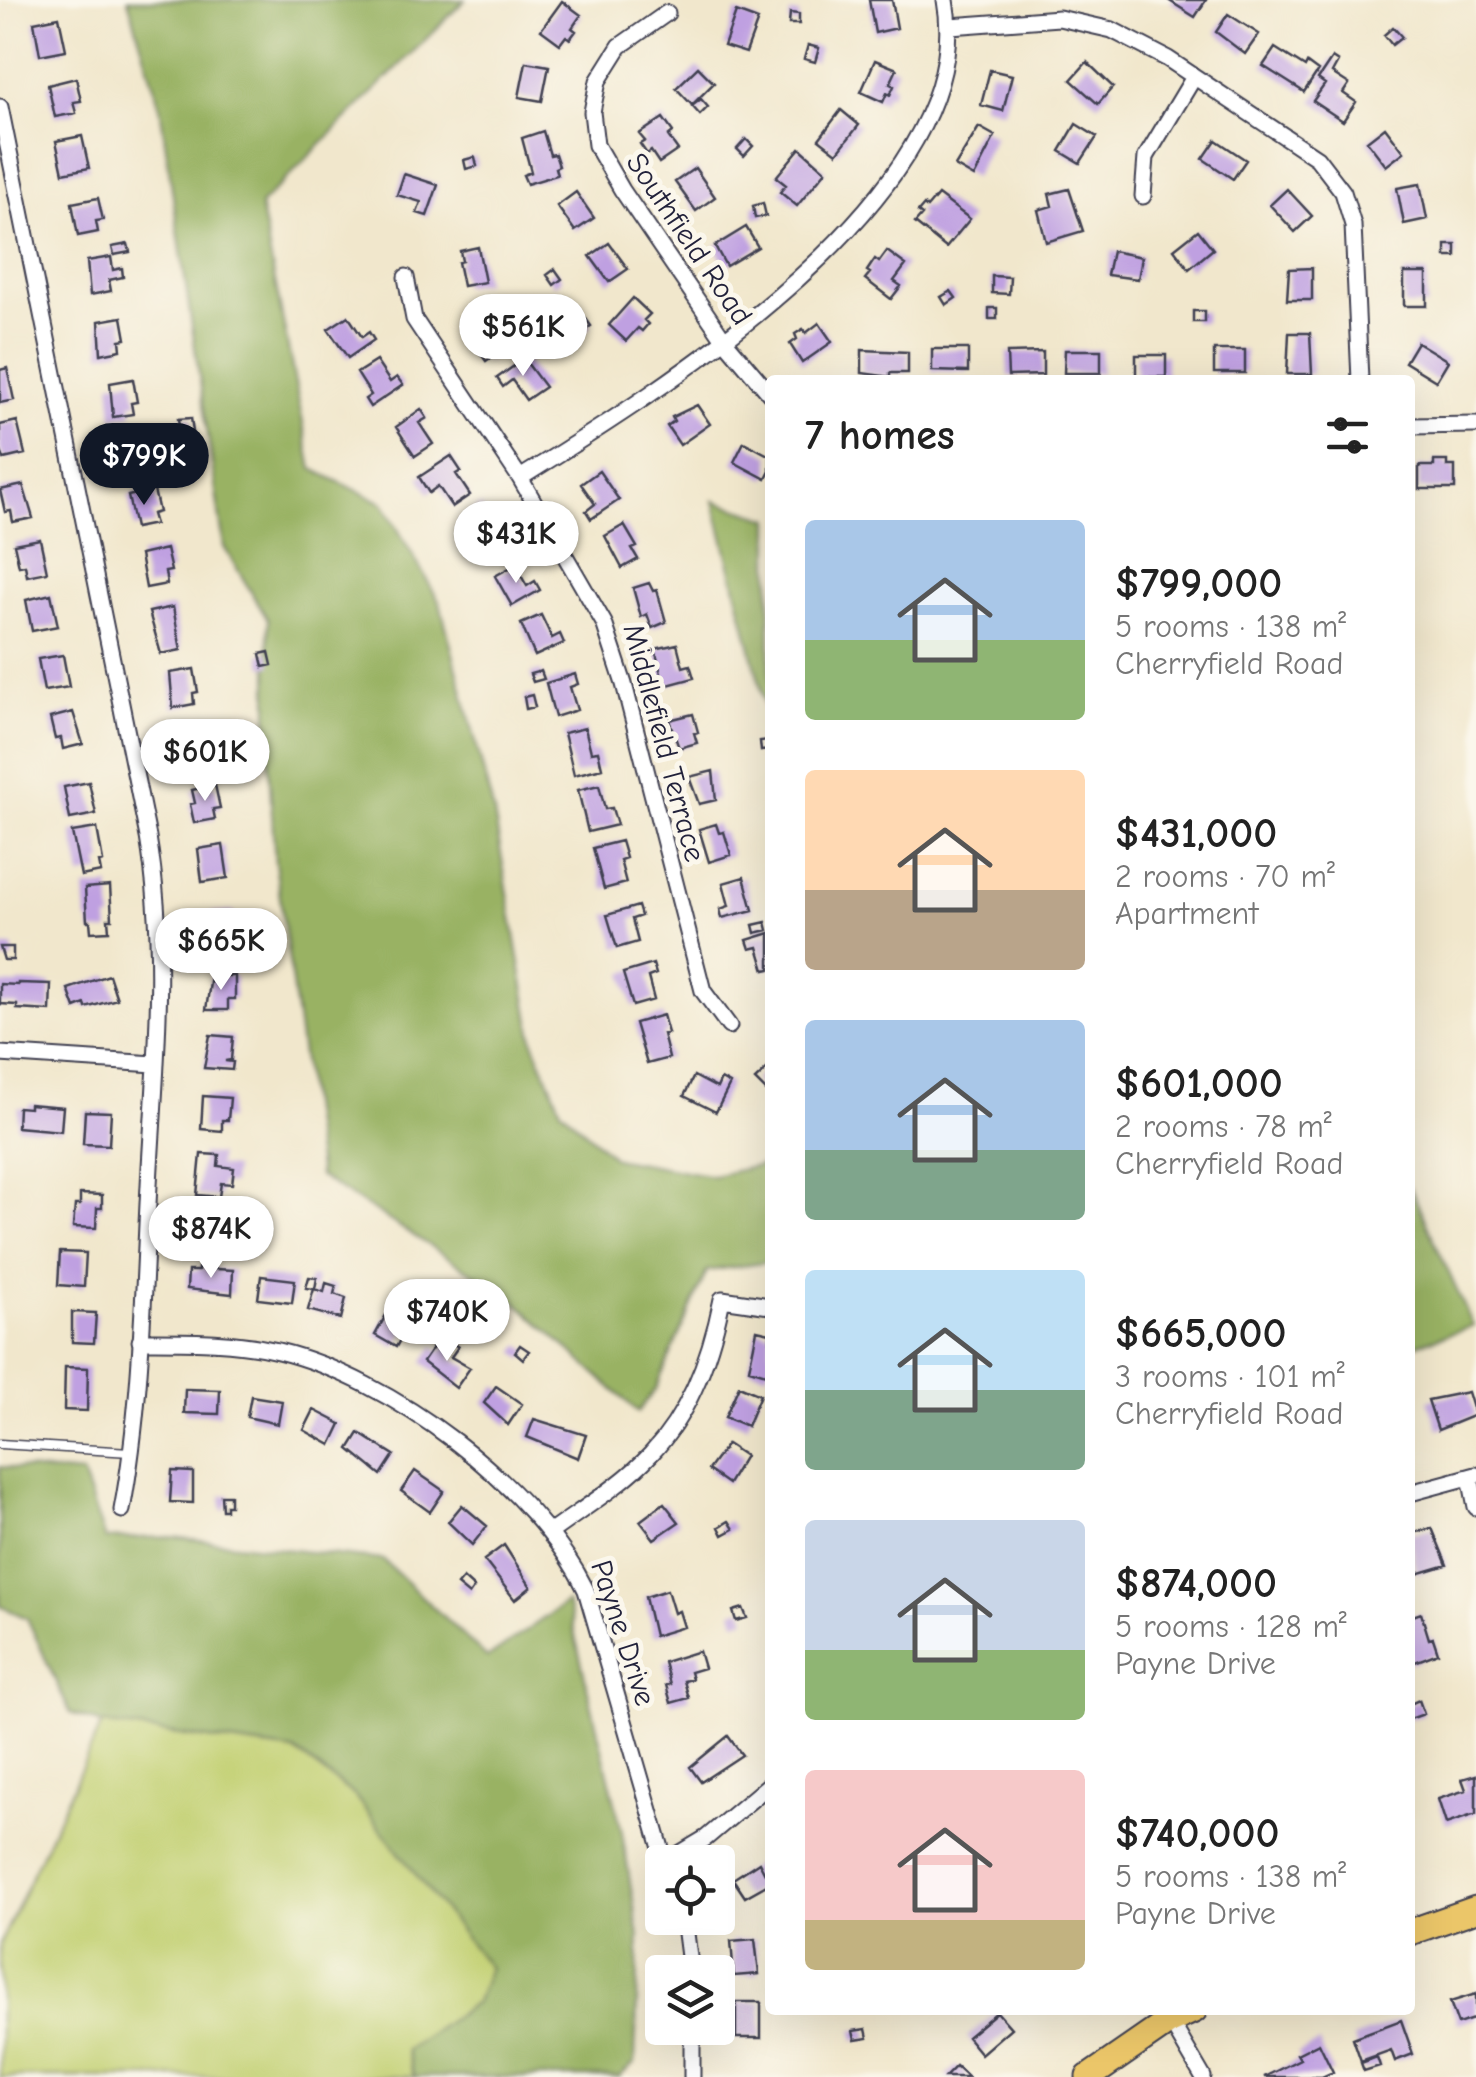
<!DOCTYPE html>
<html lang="en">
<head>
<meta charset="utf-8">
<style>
  :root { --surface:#fff; --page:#f6f6f6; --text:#222; --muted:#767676; --accent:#111827 }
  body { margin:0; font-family:"Comic Neue",sans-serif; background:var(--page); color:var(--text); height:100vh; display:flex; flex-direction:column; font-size:38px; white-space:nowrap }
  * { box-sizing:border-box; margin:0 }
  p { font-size:32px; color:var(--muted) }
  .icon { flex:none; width:55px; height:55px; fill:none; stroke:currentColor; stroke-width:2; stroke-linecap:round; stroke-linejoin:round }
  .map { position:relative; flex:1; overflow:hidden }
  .panel { position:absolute; left:765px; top:375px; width:650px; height:1640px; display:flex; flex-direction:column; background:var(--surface); border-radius:10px; box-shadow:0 10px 40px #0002 }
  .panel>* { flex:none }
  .buttons { position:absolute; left:645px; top:1845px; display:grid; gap:20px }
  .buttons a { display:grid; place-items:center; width:90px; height:90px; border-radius:10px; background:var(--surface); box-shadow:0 10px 40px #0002; font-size:50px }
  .price { position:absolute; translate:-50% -85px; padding:0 22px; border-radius:35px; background:#fff; color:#222; font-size:32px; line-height:65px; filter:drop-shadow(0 2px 5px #0008) }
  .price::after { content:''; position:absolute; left:50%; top:60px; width:30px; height:22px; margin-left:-15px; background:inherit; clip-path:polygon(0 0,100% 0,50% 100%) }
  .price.active { background:var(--accent); color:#fff }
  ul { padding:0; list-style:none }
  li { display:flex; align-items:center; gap:30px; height:250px; padding:0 40px }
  li span { display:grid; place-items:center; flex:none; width:280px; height:200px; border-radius:10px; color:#555 }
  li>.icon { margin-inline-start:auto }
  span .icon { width:120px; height:120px; fill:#fffc; stroke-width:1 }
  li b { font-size:42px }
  h2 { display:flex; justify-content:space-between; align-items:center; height:120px; padding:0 40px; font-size:42px }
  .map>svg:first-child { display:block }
</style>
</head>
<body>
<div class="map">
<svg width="1476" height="2077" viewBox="0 0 1476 2077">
  <rect width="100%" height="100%" fill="#fbf7ec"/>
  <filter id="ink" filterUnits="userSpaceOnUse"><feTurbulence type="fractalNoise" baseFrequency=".01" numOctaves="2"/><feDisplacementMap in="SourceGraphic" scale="20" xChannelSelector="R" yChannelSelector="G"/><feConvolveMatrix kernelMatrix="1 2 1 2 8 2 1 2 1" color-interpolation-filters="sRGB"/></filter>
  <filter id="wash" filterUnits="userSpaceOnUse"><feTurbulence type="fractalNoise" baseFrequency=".0048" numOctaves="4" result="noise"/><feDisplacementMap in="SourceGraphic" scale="40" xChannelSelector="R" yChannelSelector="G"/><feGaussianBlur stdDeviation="2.25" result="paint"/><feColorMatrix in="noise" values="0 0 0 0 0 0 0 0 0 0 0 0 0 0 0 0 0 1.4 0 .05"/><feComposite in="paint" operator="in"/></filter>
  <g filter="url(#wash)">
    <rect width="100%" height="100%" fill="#f1e7cc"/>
    <!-- green -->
    <path fill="#c2d072" stroke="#727956" stroke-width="2.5" d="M102,1724L294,1751L354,1795L489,1968L476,2002L406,2050L414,2077H0V1944Z"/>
    <!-- forest -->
    <path fill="#99b264" stroke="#5e6a50" stroke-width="2.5" d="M128,0H465L260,205L312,469L383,503L440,603L494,813L534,1044L561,1109L614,1158L713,1176L770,1163V1262L707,1271L656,1388L638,1412L509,1296L319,1176L275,862L268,752V620L224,547L160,107Z
      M714,501L770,519V725Z
      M1410,1187L1473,1326L1410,1347Z
      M0,1467L82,1474L105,1539L172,1537L383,1560L487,1658L567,1602L622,1832L639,1936L635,2063L619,2077H414L406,2050L476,2002L489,1968L354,1795L295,1751L102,1724L70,1713L27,1618L0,1606Z"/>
    <g id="blocks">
      <!-- building -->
      <path fill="#bfa0e1" d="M869,0H892L897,28L875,33Z
        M1168,0H1206L1195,17Z
        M562,1L581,15L572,28L576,31L570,39L566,36L560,44L541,30Z
        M736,12L758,20L746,53L724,46Z
        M790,13L799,14V24H789Z
        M1228,14L1259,34L1245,54L1216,32Z
        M59,17L66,50L40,55L34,22Z
        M1393,27L1402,37L1392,45L1384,35Z
        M808,45L819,48L815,62L804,59Z
        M1275,48L1305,67L1307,63L1318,71L1304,92L1263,66Z
        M1332,58L1338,62L1332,73L1349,84L1343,93L1356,102L1343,121L1313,101L1325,84L1318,79Z
        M875,60L897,69L890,84L894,86L890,95L887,93L883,102L861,92Z
        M526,62L549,66L542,101L519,97Z
        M1087,62L1113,87L1098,104L1071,80Z
        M698,67L714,83L692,105L676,88Z
        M990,70L1012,75L1003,111L981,105Z
        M76,78L81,101L73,102L76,113L55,117L48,85Z
        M701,99L708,107L700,115L692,106Z
        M841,110L859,125L837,153L819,139Z
        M663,118L673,132L668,136L678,150L659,163L651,151L647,154L640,144L645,141L639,134Z
        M1076,124L1097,137L1080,163L1060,151Z
        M979,127L995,136L974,177L955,166Z
        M1385,127L1404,152L1386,166L1367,141Z
        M543,131L550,155L555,154L559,166L555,168L557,175L527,184L523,175L531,172L522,138Z
        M82,136L89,168L63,173L56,141Z
        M746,139L753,146L744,156L737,149Z
        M1216,140L1246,160L1233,179L1203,159Z
        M800,148L826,171L797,206L780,192L786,185L776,177Z
        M475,157L477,166L466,169L464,160Z
        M695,168L715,197L696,211L675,182Z
        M404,174L438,185L427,216L417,213L421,202L397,195Z
        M1420,184L1427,219L1404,224L1397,188Z
        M1069,189L1083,231L1046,242L1038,210L1052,206L1049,194Z
        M1287,189L1312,216L1295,232L1270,205Z
        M576,192L594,218L575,231L557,206Z
        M938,195L970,219L946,248L915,223L922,215L918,212L924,205L927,208Z
        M98,198L103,220L96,221L98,232L78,236L72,203Z
        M763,203L766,216L755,218L753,206Z
        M746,227L758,247L726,266L715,246Z
        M1198,230L1213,249L1189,269L1174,249Z
        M609,243L628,269L609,282L590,256Z
        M128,244L130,252L114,255L112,247Z
        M1446,245H1456V257H1446Z
        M478,247L485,282L463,286L458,262L462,261L460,251Z
        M887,251L906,265L894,281L901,286L891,299L865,279L870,273L867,271L875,259L879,262Z
        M1112,251L1142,257L1138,279L1107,275Z
        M111,257L113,270L122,268L123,277L109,280L111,291L90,295L87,261Z
        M1312,268V300H1287L1289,269Z
        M555,269L562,279L554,285L547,275Z
        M1404,273H1427V306H1404Z
        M992,276L1010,277L1009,294L992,293Z
        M951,291L956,298L946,305L941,297Z
        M633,298L650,314L644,320L648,324L642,331L638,328L626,341L609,325Z
        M989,308H997V319H989Z
        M485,309L510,344L486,361L475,346L480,342L466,322Z
        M1193,311H1205V322H1193Z
        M582,313L591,326L585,330L576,317Z
        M348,316L362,337L369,332L374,340L348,358L328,329Z
        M122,317L126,339L120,340L121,350L101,354L99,321Z
        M819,323L832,342L802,363L790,344L797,339L795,334L803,329L806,333Z
        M1289,333H1310L1312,374H1287Z
        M1417,342L1448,361L1436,381L1405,362Z
        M932,349H968V372L932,371Z
        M862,350L908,352V373H890V377L862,373Z
        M1065,350H1101V373H1064Z
        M1214,350H1245V373H1214Z
        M1043,352V375L1008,376L1007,353Z
        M1136,355H1166V377H1136Z
        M524,359L545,387L526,400L512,380L503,387L497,378Z
        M376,361L390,382L397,377L403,385L370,407L365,399L371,395L357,373Z
        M7,368L14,400L0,403V370Z
        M133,379L137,402L131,403L133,414L113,417L110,383Z
        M697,405L710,424L680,445L667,426L674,421L672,417Z
        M421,409L427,418L419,423L433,444L415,456L396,427Z
        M191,418L193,432L180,433L178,419Z
        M17,421L25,454L4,459L0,449V425Z
        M142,433L147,456L140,457L142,468L122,472L119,438Z
        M744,442L770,456V471L766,479L734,462Z
        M451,456L461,471L456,474L470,495L452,507L438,486L429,493L419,477Z
        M1434,461H1447V466H1455V489H1419V466H1434Z
        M599,471L619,500L591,519L586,511L595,504L581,484Z
        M23,485L33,518L13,522L11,511L5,512L0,490Z
        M154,490L159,512L152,514L155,524L135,528L128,496Z
        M480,505L500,527L497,529L502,537L487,548L481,540L478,542L467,526L463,528L458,521Z
        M624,525L637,547L632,549L638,559L622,568L605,536Z
        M40,539L47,572L27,576L25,565L19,566L14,544Z
        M166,549L171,571L165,572L167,584L146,588L140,555Z
        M515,565L527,586L535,581L540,590L512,606L495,576Z
        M649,583L653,591L657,590L666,622L652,628L647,614L641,617L633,588Z
        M51,594L58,626L32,631L26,600Z
        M173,607L181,650L161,654L149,612Z
        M541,615L552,638L560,634L564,643L535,656L521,624Z
        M677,644L683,667L690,665L694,678L664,686L655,649Z
        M269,652L272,665L263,667L260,654Z
        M63,655L69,687L44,691L38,659Z
        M194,669L198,692L193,693L194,704L173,708L170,673Z
        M541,671L544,679L533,682L530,674Z
        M575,674L578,684L570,687L577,710L555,717L546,683Z
        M532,695L535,707L526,709L524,697Z
        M73,712L83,744L63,749L61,738L55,739L50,718Z
        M693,714L698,732L694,733L697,743L679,748L669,720Z
        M585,728L591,752L598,751L602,768L574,775L564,733Z
        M204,729L208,751L201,753L204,765L183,769L180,734Z
        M770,740V750L761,751L760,741Z
        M713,771L716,800L699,804L689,777Z
        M89,782L96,814L70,819L64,787Z
        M215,785L220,808L213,809L215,819L194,823L190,804L195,803L192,790Z
        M599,785L605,809L612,808L617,825L588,832L578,790Z
        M716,824L719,833L724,832L731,855L709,862L699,829Z
        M97,828L103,861L99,862L101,872L81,876L72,832Z
        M621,841L626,858L620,860L626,883L604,889L593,848Z
        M223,845L228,878L202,882L198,849Z
        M744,877L753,910L722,918L720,909L729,906L723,883Z
        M110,886L112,919H108L109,931L91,932L90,921H87L85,888Z
        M638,906L641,916L632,919L638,942L617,948L607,915Z
        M233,912L235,934L228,935V946L207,947L210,913Z
        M766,922L768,930L755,933L753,925Z
        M770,933V969L765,970L758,947L750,949L747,940Z
        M0,947H13V960H4Z
        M653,964L656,974L648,977L654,1000L633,1006L623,973Z
        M109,975L117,999L86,1008L85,1004L75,1008L68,989Z
        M211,976H235V999H228V1010H206Z
        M18,983L51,984L50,1011L17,1009V1005L0,1004V984L18,985Z
        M663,1015L668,1033L663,1034L669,1058L647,1064L635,1023Z
        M210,1035L233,1037L231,1060L225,1061L233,1062L232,1070L204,1068Z
        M770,1066V1095L755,1080Z
        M694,1076L717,1088L721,1079L730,1084L716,1112L684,1096Z
        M203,1096L230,1098L228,1120H222V1131L201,1129Z
        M29,1104L63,1107L61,1131L17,1127L18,1107L29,1108Z
        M85,1111L111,1112L109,1145L83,1144Z
        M201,1154L219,1155L218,1166L234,1168L232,1184L221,1183L219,1197L197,1195Z
        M80,1194L102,1195V1208H97L96,1228L73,1227L75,1205H80Z
        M248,1219L260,1220L259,1232L248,1231Z
        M60,1252L86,1253L84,1287L58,1285Z
        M198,1268L233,1270L232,1294L187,1289L188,1271H198Z
        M261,1276L295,1280L292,1303L258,1299Z
        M309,1277L317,1278L315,1289L306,1288Z
        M326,1283L336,1286L334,1294L346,1298L341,1319L308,1310L314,1289L324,1292Z
        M458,1303L466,1307L462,1317L453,1313Z
        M72,1312L96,1313L94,1343L72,1342Z
        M386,1315L407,1327L396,1347L375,1335Z
        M757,1330L770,1333V1365L766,1374L749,1369Z
        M449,1340L458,1347L451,1357L470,1368L456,1388L423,1362L434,1346L441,1352Z
        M520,1345L529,1351L523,1359L515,1352Z
        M65,1367L88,1368L87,1411L64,1410Z
        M496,1386L522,1404L508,1425L484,1403Z
        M739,1386L760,1395L747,1426L725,1417Z
        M185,1389L220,1390L219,1414L184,1413Z
        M1468,1392L1475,1415L1438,1430L1428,1400Z
        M251,1396L282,1401L278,1424L247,1417Z
        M314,1410L341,1424L331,1445L304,1430Z
        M534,1419L586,1435L578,1458L527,1437Z
        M359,1433L394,1455L381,1475L349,1449Z
        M727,1444L745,1456L728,1484L708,1470Z
        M172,1471L193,1472V1503L170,1502Z
        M415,1471L444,1491L430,1512L401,1491Z
        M221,1495H230V1505H226V1510H222Z
        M664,1503L679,1522L654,1539L640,1521Z
        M462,1505L487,1526L472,1545L448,1522Z
        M729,1521L734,1529L723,1535L719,1527Z
        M1432,1528L1447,1565L1417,1574L1410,1534Z
        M504,1545L531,1587L515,1600L484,1560Z
        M463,1578L474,1588L469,1595L457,1585Z
        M667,1590L674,1613L679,1611L684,1627L654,1636L645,1597Z
        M743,1608L747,1618L736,1621L733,1611Z
        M1421,1613L1429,1639L1433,1638L1438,1653L1410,1664V1617Z
        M699,1651L704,1668L690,1672L692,1679L684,1681L689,1698L671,1703L666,1685L670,1684L664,1662Z
        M1419,1700L1424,1714L1410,1719V1704Z
        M728,1736L742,1755L701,1782L690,1767Z
        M1476,1775V1814L1446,1824L1438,1799L1466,1790L1462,1779Z
        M759,1862L770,1883L745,1897L733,1879Z
        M755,1939L759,1974L734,1976L731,1941Z
        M1476,1994V2018L1458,2024L1450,2002Z
        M736,2002H761V2038H736Z
        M997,2012L1011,2028L981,2054L967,2037Z
        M1401,2020L1413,2054L1395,2061L1391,2050L1361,2061L1353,2038Z
        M866,2029L868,2038L855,2040L853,2031Z
        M1319,2043L1333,2072L1322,2077H1264L1300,2059L1297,2054Z
        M1377,2057L1380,2066L1364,2071L1361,2063Z
        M956,2066L968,2077H945Z"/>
    </g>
  </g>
  <g filter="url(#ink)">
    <use href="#blocks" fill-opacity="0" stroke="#414051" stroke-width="2.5"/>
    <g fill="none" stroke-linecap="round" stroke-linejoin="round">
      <defs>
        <path id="service" d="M0,1444L130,1452"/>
        <path id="minor" d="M667,13L620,46L598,81L592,112L596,145L622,190L725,341L770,394
          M950,26L1059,18L1112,30L1168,59L1317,158L1343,192L1353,225L1360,380
          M0,107L148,837C168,954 155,1068 149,1185C143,1294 142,1403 122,1510
          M1143,196L1146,157L1194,77
          M406,277L414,319L520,478L604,623L624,684L703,991L729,1026
          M1410,426L1476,425
          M520,478C659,392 981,192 945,0
          M0,1054L155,1064
          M140,1341C186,1341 233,1340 278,1351C391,1378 535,1486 586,1590L665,1862
          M1470,1477L1476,1507
          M1410,1493L1476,1475
          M551,1532C585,1507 622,1485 651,1454C690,1413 711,1354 722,1299L770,1306
          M666,1862L706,1838L770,1784
          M684,1918L691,1972
          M1164,2010L1203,2077
          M692,2077V2028"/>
        <path id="primary" d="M1410,1932L1476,1909
          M1089,2077L1170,2021L1194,2010"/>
      </defs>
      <!-- service casing -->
      <use href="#service" stroke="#414051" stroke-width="11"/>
      <!-- minor casing -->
      <use href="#minor" stroke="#414051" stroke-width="19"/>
      <!-- primary casing -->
      <use href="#primary" stroke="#414051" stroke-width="29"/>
      <!-- service -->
      <use href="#service" stroke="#fff" stroke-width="8"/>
      <!-- minor -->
      <use href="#minor" stroke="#fff" stroke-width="15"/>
      <!-- primary -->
      <use href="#primary" stroke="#ebc669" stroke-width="25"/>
    </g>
  </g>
  <g text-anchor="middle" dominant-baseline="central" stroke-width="10" stroke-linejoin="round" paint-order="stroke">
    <!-- street labels -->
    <g font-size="30" fill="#22223b" stroke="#fbf7ec">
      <text transform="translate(689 239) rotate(56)">Southfield Road</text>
      <text transform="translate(664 743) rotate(75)">Middlefield Terrace</text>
      <text transform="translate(623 1633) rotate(72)">Payne Drive</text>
    </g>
  </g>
</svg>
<div class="buttons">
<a><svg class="icon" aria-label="locate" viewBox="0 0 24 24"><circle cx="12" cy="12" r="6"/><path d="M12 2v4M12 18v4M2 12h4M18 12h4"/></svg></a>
<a><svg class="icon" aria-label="layers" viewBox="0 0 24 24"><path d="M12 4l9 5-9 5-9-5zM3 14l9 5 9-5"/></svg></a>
</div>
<b class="price" style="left:523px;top:379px">$561K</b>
<b class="price active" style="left:144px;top:508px">$799K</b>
<b class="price" style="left:516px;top:586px">$431K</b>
<b class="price" style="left:205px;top:804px">$601K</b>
<b class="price" style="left:221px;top:993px">$665K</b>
<b class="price" style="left:211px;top:1281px">$874K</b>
<b class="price" style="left:447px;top:1364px">$740K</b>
<section class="panel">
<h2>7 homes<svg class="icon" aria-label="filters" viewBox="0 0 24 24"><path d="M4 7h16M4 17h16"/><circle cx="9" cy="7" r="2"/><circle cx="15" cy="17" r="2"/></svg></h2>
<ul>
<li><span style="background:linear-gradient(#a9c7e8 60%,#8fb573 0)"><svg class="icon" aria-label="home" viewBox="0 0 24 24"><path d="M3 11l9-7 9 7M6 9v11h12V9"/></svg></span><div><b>$799,000</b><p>5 rooms · 138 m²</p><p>Cherryfield Road</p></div></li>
<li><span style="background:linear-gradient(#ffd9b3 60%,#b9a48a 0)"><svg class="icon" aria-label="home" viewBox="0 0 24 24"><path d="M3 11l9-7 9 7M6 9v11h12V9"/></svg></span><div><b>$431,000</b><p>2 rooms · 70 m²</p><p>Apartment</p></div></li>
<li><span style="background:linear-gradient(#a9c7e8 65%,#7fa58c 0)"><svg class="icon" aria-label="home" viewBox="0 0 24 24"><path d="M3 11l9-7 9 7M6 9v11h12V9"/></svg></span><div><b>$601,000</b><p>2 rooms · 78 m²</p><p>Cherryfield Road</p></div></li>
<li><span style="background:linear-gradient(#bfe0f5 60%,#7fa58c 0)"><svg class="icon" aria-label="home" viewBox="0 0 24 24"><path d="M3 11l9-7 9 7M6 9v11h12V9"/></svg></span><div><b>$665,000</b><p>3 rooms · 101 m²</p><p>Cherryfield Road</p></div></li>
<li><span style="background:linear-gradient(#c9d6e8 65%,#8fb573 0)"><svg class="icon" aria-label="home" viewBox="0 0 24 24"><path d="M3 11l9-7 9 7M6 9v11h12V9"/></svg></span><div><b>$874,000</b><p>5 rooms · 128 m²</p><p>Payne Drive</p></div></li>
<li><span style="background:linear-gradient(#f6c9c9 75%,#c2b280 0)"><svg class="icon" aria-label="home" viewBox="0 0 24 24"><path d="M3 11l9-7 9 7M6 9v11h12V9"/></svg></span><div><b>$740,000</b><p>5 rooms · 138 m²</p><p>Payne Drive</p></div></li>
</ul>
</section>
</div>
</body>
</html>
